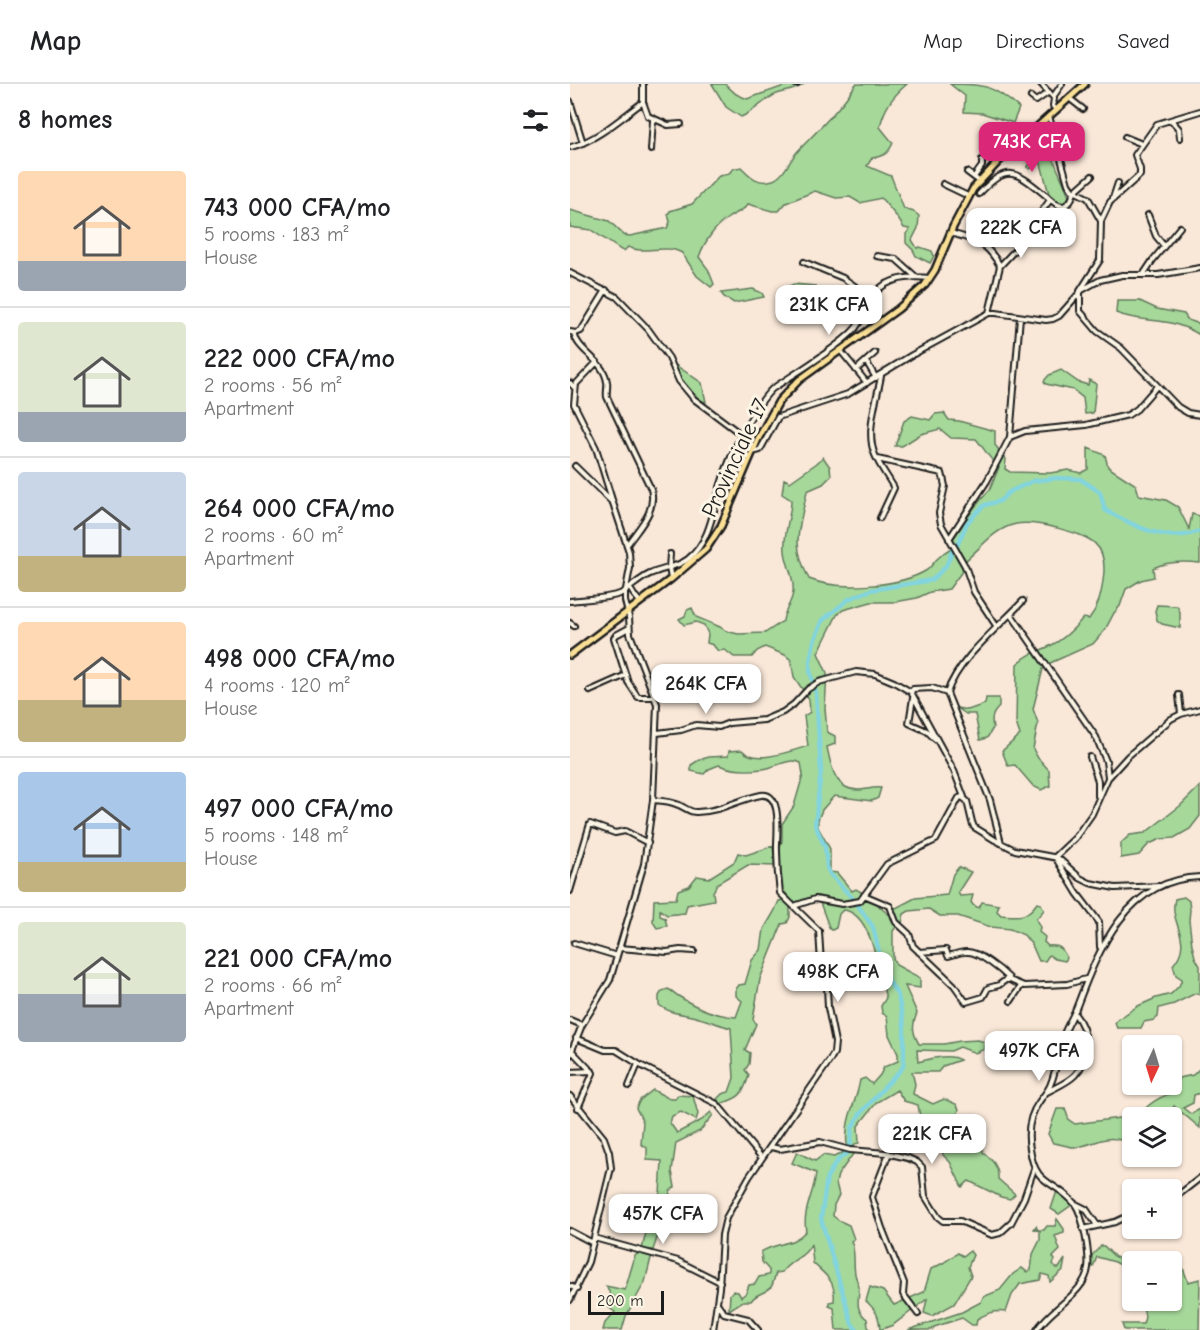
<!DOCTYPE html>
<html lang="en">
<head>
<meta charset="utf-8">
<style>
  :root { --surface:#fff; --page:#f2f2f2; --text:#202124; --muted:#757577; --line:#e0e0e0; --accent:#db2777 }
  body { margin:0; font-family:"Comic Neue",sans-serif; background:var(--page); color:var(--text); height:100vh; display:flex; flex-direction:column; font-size:22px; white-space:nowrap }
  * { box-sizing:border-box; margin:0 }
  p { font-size:20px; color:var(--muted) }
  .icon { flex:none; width:33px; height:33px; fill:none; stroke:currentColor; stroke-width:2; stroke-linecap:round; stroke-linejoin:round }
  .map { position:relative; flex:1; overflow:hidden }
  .side { display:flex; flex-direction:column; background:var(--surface); width:570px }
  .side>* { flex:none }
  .needle { width:39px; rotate:184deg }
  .fabs { position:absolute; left:552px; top:951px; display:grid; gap:12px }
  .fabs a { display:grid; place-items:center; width:60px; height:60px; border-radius:6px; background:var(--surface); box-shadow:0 2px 4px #0004; font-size:30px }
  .scale { position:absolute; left:18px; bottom:15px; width:76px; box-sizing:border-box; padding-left:6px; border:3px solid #1c1c1c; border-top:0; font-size:16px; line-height:21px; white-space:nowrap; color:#1c1c1c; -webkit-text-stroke:4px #fcf5e5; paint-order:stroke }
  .price { position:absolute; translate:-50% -51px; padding:0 14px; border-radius:12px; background:#fff; color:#222; font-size:20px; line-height:39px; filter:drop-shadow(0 2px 3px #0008) }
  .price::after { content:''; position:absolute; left:50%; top:36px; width:18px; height:14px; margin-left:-9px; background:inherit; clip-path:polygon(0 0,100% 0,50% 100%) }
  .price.selected { background:var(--accent); color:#fff }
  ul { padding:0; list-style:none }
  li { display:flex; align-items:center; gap:18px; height:150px; padding:0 18px }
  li+li { border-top:2px solid var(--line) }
  li span { display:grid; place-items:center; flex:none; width:168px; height:120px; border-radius:6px; color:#555 }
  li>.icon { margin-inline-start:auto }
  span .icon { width:72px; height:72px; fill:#fffc; stroke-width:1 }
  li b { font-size:26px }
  h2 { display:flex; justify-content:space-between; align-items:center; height:72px; padding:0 18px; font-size:26px }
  header { display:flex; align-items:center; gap:36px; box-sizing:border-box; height:84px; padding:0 30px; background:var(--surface); border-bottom:2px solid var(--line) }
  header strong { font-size:28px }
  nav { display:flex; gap:33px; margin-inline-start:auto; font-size:21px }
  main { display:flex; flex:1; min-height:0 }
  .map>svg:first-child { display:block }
</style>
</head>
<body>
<header>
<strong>Map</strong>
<nav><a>Map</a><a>Directions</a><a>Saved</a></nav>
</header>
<main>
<section class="side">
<h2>8 homes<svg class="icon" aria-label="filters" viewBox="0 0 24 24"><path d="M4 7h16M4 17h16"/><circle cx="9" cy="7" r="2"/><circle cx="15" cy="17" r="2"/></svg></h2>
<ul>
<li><span style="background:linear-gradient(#ffd9b3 75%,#9aa5b1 0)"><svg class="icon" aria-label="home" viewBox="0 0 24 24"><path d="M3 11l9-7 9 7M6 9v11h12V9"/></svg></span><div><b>743 000 CFA/mo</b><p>5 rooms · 183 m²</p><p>House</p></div></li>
<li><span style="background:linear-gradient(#dfe7d0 75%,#9aa5b1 0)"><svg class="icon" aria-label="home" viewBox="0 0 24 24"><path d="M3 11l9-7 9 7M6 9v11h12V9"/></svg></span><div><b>222 000 CFA/mo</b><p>2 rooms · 56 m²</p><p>Apartment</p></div></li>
<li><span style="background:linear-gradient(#c9d6e8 70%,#c2b280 0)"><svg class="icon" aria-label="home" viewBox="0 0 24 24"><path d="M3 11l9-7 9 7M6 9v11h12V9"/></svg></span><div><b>264 000 CFA/mo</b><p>2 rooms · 60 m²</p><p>Apartment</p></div></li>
<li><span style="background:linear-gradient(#ffd9b3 65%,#c2b280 0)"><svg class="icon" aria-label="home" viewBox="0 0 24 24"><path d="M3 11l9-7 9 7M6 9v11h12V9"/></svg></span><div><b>498 000 CFA/mo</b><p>4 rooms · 120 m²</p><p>House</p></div></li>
<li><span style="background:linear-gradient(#a9c7e8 75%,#c2b280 0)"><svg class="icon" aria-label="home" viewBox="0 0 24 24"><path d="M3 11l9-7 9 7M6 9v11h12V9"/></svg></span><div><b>497 000 CFA/mo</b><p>5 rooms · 148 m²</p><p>House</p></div></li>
<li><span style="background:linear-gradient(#dfe7d0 60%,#9aa5b1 0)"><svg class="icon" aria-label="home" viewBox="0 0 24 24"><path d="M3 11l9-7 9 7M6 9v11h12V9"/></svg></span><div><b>221 000 CFA/mo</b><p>2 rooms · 66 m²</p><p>Apartment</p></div></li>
</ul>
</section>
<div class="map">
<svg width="630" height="1246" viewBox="0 0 630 1246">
  <rect width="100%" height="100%" fill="#f9e8d8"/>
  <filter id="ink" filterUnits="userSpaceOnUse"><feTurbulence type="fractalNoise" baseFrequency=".0167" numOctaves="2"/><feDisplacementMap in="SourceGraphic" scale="12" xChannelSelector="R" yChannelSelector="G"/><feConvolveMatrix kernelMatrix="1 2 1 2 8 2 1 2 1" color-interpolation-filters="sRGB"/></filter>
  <g filter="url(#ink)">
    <!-- green -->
    <path fill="#a6d89a" stroke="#617a5b" stroke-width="1.5" d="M142,0H155L166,10L177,15L220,0H234C223,9 213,6 203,12C191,18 184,28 171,33L156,23Z
      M286,0H337C323,12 314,24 310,43L323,59C318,70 314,72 302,74L297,82L321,92L334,125L344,128L349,132L348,144L342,156L347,164L350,163L362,167L364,172L360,179L346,172L343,166L336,159V150L340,145L334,144L327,133L311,114L290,119L280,113L266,114L245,107L216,119L209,127H202L178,120C173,128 166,128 158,134C145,143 134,158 129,173L138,185L144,200L141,203L127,192L112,169C108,167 103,165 98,165C84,164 70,169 58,163L54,167L51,166L21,146L0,143V126L39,137L54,151L60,152L97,144L100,138L98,130L100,127L122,120L149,92L158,90L163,85L171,83C180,92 188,101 203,96C214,92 220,76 227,68C248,46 270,25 286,0Z
      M380,0C413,0 423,1 449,24L443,39L412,29L394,28L395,12Z
      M476,62L481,64C484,84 494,95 499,113L495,119H488L479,110L470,76L460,85L457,83L466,73L472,74L473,71L471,69Z
      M224,200L246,202V206L240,211L241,216C231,216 220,217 213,209L215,204Z
      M183,205L192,209L194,213L164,219L154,213L151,209Z
      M547,217H570L587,225L614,230L618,236L630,240V251C598,231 577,241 546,229Z
      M104,280L132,299L136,318C123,316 107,294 102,282Z
      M491,286L508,298L518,301L519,296L526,300L523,329L515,330L513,314L503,306L476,300L474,297L479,291Z
      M374,329L379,336L389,337L425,347V361L436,375L435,385L440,388L480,389L498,386L511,389L518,385V364L535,371L538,383L566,401L569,411L596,416L608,423L619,445L622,430L630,432V479C614,477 597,477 583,484L584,493L571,496L556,505L550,522L544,529L535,546L523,560L478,580L473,585L463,625L468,639L463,665L468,674L479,686L480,702L471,706L463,702L445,681L438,682L432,667L450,651L446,639L447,580C461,568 465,569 480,562C493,556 504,545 513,534L519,535C528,523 531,512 533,497C539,458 520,453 487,444C475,441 458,438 446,440C423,445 411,464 395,477L383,455L404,424L420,405L429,383C420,376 414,364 406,355L381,354L370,345L351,350L332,362H325L334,337L342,332L360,336L365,330Z
      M253,373L260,383L261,392L253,400L237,407C230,445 220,458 239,495C268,507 330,503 357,486C361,483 363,479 367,475C371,471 376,467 381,464L390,476L393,486L379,505L360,508L347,514L325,518H301L273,526L267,531L248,569L257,589L255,624L257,648L265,652V660L257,663C261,681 264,706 288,706C296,706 302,703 311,704L308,714L302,717L264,712L252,726L248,736V743L260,765V788L267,789L282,807L286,805L293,809L290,816L277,820L248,812L224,819L212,805L209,766L212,757V740L224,722L233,691L231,679C218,673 207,683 193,685C178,687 163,687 149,681L139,685L134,690L121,687V681L129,676L139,673L158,672L159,667L172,666C185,681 221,667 238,662L234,632L240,628L239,615L224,593L221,576L215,571L195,563L187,567L182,573H164L155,566L148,567L143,561L137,559L138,550L134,541L126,538L114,541L109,535L115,532L117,526L122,524L126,533L150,543L156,547L168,550L195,549L213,537C214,526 222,519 223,508C225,493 216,481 215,467C213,450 221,434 221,416L212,410L214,395L220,398L247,379Z
      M587,521L607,522L610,528V544L592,540L587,536L585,527Z
      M416,614H429V623C422,630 421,634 423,644L417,654L410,656L405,630H396L387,624L398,626L415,620Z
      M630,702V732L620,745L604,754L591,755L579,760L569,771L551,774V759L560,751L575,749L610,722Z
      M203,762L205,782L178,781L148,799L143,808L144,816L117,821L115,829L97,831L90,826V832L95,834L97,842L87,844L83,838L84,816L106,815L108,806L119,802L127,792L139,794L164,778L168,769L176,771Z
      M389,783L401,788L388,808L390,812L403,811L401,818L403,821L409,824L412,818L429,821L427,827L431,831C448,832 456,835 467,819L471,820L474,826L466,835L470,843L469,848L475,853L474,858L478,862C490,861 492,864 497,874L495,877L485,875L479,871L475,877H469L462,861L454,851L440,845L421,843L388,832H370L359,825L339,827L334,830L332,839H329L323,847V874L326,881L350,894V904L335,902L347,929C342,942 342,948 349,960H374L390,957L408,956L415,958V965L405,969L390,963L381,967L347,966L348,978C360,975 379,969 390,976L373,982L368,988H342L345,1000L343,1010L363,1020L374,1015L386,1020L389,1025L385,1040L381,1042L374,1039L372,1041L376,1049L374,1054L365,1047L352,1044L348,1021L334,1017L327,1006L307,1018L288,1042L289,1059L285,1060L283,1065L277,1062C274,1034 286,1021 290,996L295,994L302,1000L310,991L314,983L328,977V970L319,951L317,932L312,929L311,922L316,914C309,893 303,828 273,826L269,830L266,844L262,846L259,843L249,816C270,820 279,826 297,813L310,819L309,822L318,830L319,827L317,824L320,822L326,824L345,814L377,811L383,790Z
      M614,813L619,817L620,826L619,836L622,861L625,873L630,882V911L626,909L604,920L589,924L588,933L584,936L574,938L571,944H547L545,939L547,936L568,922L586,914L601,910L609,902L612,895L606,891L603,881C625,855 598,840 605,815Z
      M214,816L220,822V833L217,839L212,840L190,895L183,935L186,940L175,966L180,969L179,980L175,986L179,991C173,1012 169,1014 150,1020L147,1015L152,1010L159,1008L164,994L161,944C150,941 140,937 129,934C115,929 101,931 89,921V912L92,907L98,905C103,907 106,911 110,913C127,924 147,932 166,933L172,917L166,912V905L169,901L175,900L182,876L191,866L194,845L204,828L209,817Z
      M630,984V1009L624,1011L623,1019L613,1024L621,1030L630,1025V1044L604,1022L602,1026L603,1031L600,1033H569C575,1021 593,1010 606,1009L609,994L623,991Z
      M83,1006L100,1015H105L108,1011L123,1012L128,1030L126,1036L111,1028L102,1032L100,1039L107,1049L132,1036L141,1028L143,1031L130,1047L106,1059L102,1087L105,1103L100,1107L98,1122L83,1166L72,1165L82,1123L90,1109L92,1077L77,1076V1064L71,1060L73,1038L66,1024L70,1016Z
      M487,1025H495L499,1036L505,1040L549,1034L562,1037V1050L553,1051L550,1056C533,1050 519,1064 502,1063C496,1062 490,1060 483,1059L478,1050Z
      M410,1052L413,1068C422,1076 429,1082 428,1095L445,1110L440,1115L431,1113L399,1097L392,1103L380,1078L373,1071V1064H388L398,1053Z
      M276,1067L283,1070L268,1091L266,1099L269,1111L264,1121L263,1132L270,1137L279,1141L284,1155L281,1157C286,1169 283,1178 285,1190C286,1195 289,1200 289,1204C289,1217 284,1225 297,1235L298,1243L301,1246H266L264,1224L259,1222V1218L264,1217C266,1196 256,1192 243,1179L241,1160C236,1173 220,1176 212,1188L206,1189C204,1193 204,1199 201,1203C195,1210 186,1209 181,1217H173L159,1226L160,1210L163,1207L168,1208L171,1213L176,1209L179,1201L185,1200L189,1193L199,1191V1186L192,1178L191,1168C208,1157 221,1163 236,1147C232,1126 244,1110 246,1089L222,1079L227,1068L245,1077L253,1071L264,1073Z
      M487,1107L500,1116L503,1120L489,1130L481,1125Z
      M487,1135L494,1145V1149L485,1152L490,1166L483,1173L485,1176L483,1180L486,1184H489L495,1175L493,1186L480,1198L479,1192L472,1190L470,1196L450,1200L442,1211L436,1228C424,1226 416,1230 407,1235L406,1241H402L392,1234L364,1243L362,1246H338L392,1228L411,1218L413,1213L430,1206L443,1190L452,1184L457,1188L461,1186L463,1170L470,1156V1147L464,1145L466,1142L468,1146H474L477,1142H485Z
      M531,1162H534L545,1173L562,1178V1187L545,1178L527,1173L523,1183H520C518,1172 524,1170 531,1162Z
      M400,1167L403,1171L398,1183L401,1192L384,1220L362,1232L354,1229L357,1215L323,1241L310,1246C309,1232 307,1227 296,1217L300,1203L313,1207L324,1221L354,1208L361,1185L373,1179L388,1169L393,1172Z
      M70,1168L82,1170L75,1198L56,1232L52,1246H33L35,1239L45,1228L38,1223L37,1217L46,1218L48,1215L41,1211L36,1202L55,1206L65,1172Z
      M613,1184L618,1198L630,1195L629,1246H554L552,1240H573L575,1233L572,1217L602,1216V1186L606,1189Z"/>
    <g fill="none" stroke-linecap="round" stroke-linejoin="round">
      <!-- river -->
      <path stroke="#83d4dc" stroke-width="4.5" d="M387,462L397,439L408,427L415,421L430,417L439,408L463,397L487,394L510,395L530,408L535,426C564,442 597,460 630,447
        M284,816L260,790L257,784L255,763L245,741L251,687L246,609L240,587V577L244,557L253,536L279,515L301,506L362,496L376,482L383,465
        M280,1065L282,1044L290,1030L333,983L334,971V941L328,912L314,889L303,843L287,820
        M278,1068L267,1077L257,1093L251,1135L282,1240L287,1246"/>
      <defs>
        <path id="minor" d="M73,0V18L78,32L98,41L111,40
          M226,0H227
          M471,0L484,14L483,22L486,26
          M461,13L466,17L479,8
          M483,13L492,0
          M499,14L513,25
          M0,17L13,59
          M479,32L498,100L502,106L518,114L531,137L530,176L510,207V227L527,247L551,264L608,323L618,329L630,331
          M602,37L609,45L610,54
          M555,53L572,60
          M1,63C27,56 51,34 73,18
          M81,66L83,36
          M397,88L409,97
          M404,93L412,82V76
          M373,100L398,112
          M409,110C436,81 444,85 474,110C481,115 485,122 494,122L500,118L505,107L522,92
          M543,114L548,99
          M578,131L586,152L594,162
          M531,137L540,118L570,91V85L565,71L587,40L630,27
          M459,145L480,116
          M381,149C406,157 416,157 430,182L419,229
          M307,172L326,175L345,192
          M234,178L273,194L302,214
          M430,182L446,165V159
          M0,189L47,213L78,245L99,274L109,297L124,315L172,351
          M573,191L583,176L610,143
          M0,248L6,249L11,247L36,206
          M4,249C7,267 34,276 37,298C38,302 36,308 37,313L81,405C87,427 69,443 57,461
          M270,266L297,299
          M296,277L306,294
          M27,278L6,300L4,320L26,364L43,419
          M286,286L305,269
          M0,299L5,304
          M440,353L450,233
          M182,368L190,366L208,333L278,310L342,271L419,229H426L476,236L483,235L489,232L512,206L530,196L552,191H588L630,184
          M307,375L372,389L375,402L369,429L371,440L395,482L404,508L427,543
          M5,382L43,419L59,468L60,484L56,505
          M310,434L324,404C318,393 310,383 305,371C295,348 307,316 311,292
          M379,455L417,397L440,353L455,347L516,341L558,331L567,325L587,302
          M100,470L99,484L101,495
          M59,503L64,511
          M66,513L70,518
          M0,517C15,515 35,515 50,510C60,505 69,495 80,490C93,484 106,484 118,475C142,456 143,423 152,397C160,371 183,324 202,305C227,288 260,269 281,249C290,241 293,231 297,221C309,195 335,191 360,194
          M441,530L526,653L536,677L538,693
          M0,539L4,542
          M59,544L46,551L44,554L58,598L68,613H85
          M20,607L56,591
          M341,608L343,605L362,604L377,609
          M609,611L611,630
          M343,614L339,639L357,647L365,655
          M87,649L111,646L126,641L149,643L159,639L194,636L213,628L224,620L238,605L249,598L286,588L305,590L324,598L341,608L384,687L394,713
          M520,673L528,697V712
          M83,716C91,717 99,717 106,720C114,722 119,729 127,728C150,728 169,715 191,711C214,708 206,754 207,767C207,781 208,795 210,809L249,847L251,880L257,903L258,924L265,958L264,969L260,976L179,1093L156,1134L152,1151L149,1204L143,1246
          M431,759L420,716L377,609C388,575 429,543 453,517
          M0,807L20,740L45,749L55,747L78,759
          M294,811L320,822L326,838L339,850L343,862L384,901L396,918L413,913L418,904L429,901L437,895L454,902L497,900L516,895
          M224,822L245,815L272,820L290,817L317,780L366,756L389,714L392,713L397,717L402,738L404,743L425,756L445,766L488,774L510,794L520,799L545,804L589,802
          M4,859L47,872
          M530,863L529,838L507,809L485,773L505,754L522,730L538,694L558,672L601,635L611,630L630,625
          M50,864L97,868L110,866L124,867
          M349,868L376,866L378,872C384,871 391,867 398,868C409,868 431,886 439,894
          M441,917L451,902
          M0,936L12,941
          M6,954L35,966H46L70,981L147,1020L192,1074
          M2,967L23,989L8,1024
          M0,971L12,941L40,896L74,780L83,716L87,620L60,550L59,533L55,517V507
          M0,988L22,987
          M59,1002L68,980
          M477,1008C486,1003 497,999 505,991C522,973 518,946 504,929
          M0,1012L34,1054L39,1068L41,1084L18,1178L0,1216
          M201,1063L210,1065L250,1058L280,1066L316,1069L338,1074L347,1078L352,1083L355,1112L368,1133L373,1137H390L422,1151L430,1149L441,1139L454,1114L464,1085
          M319,1069L302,1113L312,1144L334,1199L333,1210L348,1230
          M602,1116L630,1094
          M506,1120L516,1125L527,1141
          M513,1145L545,1138L562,1130
          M0,1147L23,1159
          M24,1154L108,1177L150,1198
          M0,1202L7,1205
          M147,1219L154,1229L178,1235L188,1246
          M467,1246C480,1224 515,1210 518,1184C520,1171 513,1129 504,1119C485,1096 465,1103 460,1065C457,1048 459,1032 469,1018C473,1012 479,1006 481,999C487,985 487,969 492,955C496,943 503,933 507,922C529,864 557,795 630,793"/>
        <path id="major" d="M0,571L101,495L136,465L151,442L188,355L209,317L229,296L328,225L355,201L365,186L383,143L403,105L428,78L515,0"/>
      </defs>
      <!-- minor casing -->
      <use href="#minor" stroke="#1c1c1c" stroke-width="8"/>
      <!-- major casing -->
      <use href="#major" stroke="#1c1c1c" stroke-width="10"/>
      <!-- minor -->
      <use href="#minor" stroke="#fcf5e5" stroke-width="4"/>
      <!-- major -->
      <use href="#major" stroke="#fadf96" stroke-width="5"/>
    </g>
  </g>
  <g text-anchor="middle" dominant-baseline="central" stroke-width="6" stroke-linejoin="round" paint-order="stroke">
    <!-- street labels -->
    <g font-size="22" fill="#1c1c1c" stroke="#fcf5e5">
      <text transform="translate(165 374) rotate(-65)">Provinciale 17</text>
    </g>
  </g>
</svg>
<div class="fabs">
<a><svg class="needle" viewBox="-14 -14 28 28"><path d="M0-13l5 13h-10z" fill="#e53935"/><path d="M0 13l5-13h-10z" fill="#757577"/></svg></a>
<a><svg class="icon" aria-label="layers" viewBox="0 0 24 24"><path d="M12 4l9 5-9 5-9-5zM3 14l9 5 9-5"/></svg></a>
<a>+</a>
<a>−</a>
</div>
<div class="scale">200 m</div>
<b class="price selected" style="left:462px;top:89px">743K CFA</b>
<b class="price" style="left:451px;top:175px">222K CFA</b>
<b class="price" style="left:259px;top:252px">231K CFA</b>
<b class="price" style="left:136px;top:631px">264K CFA</b>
<b class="price" style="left:268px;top:919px">498K CFA</b>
<b class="price" style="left:469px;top:998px">497K CFA</b>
<b class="price" style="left:362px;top:1081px">221K CFA</b>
<b class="price" style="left:93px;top:1161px">457K CFA</b>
</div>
</main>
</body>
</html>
